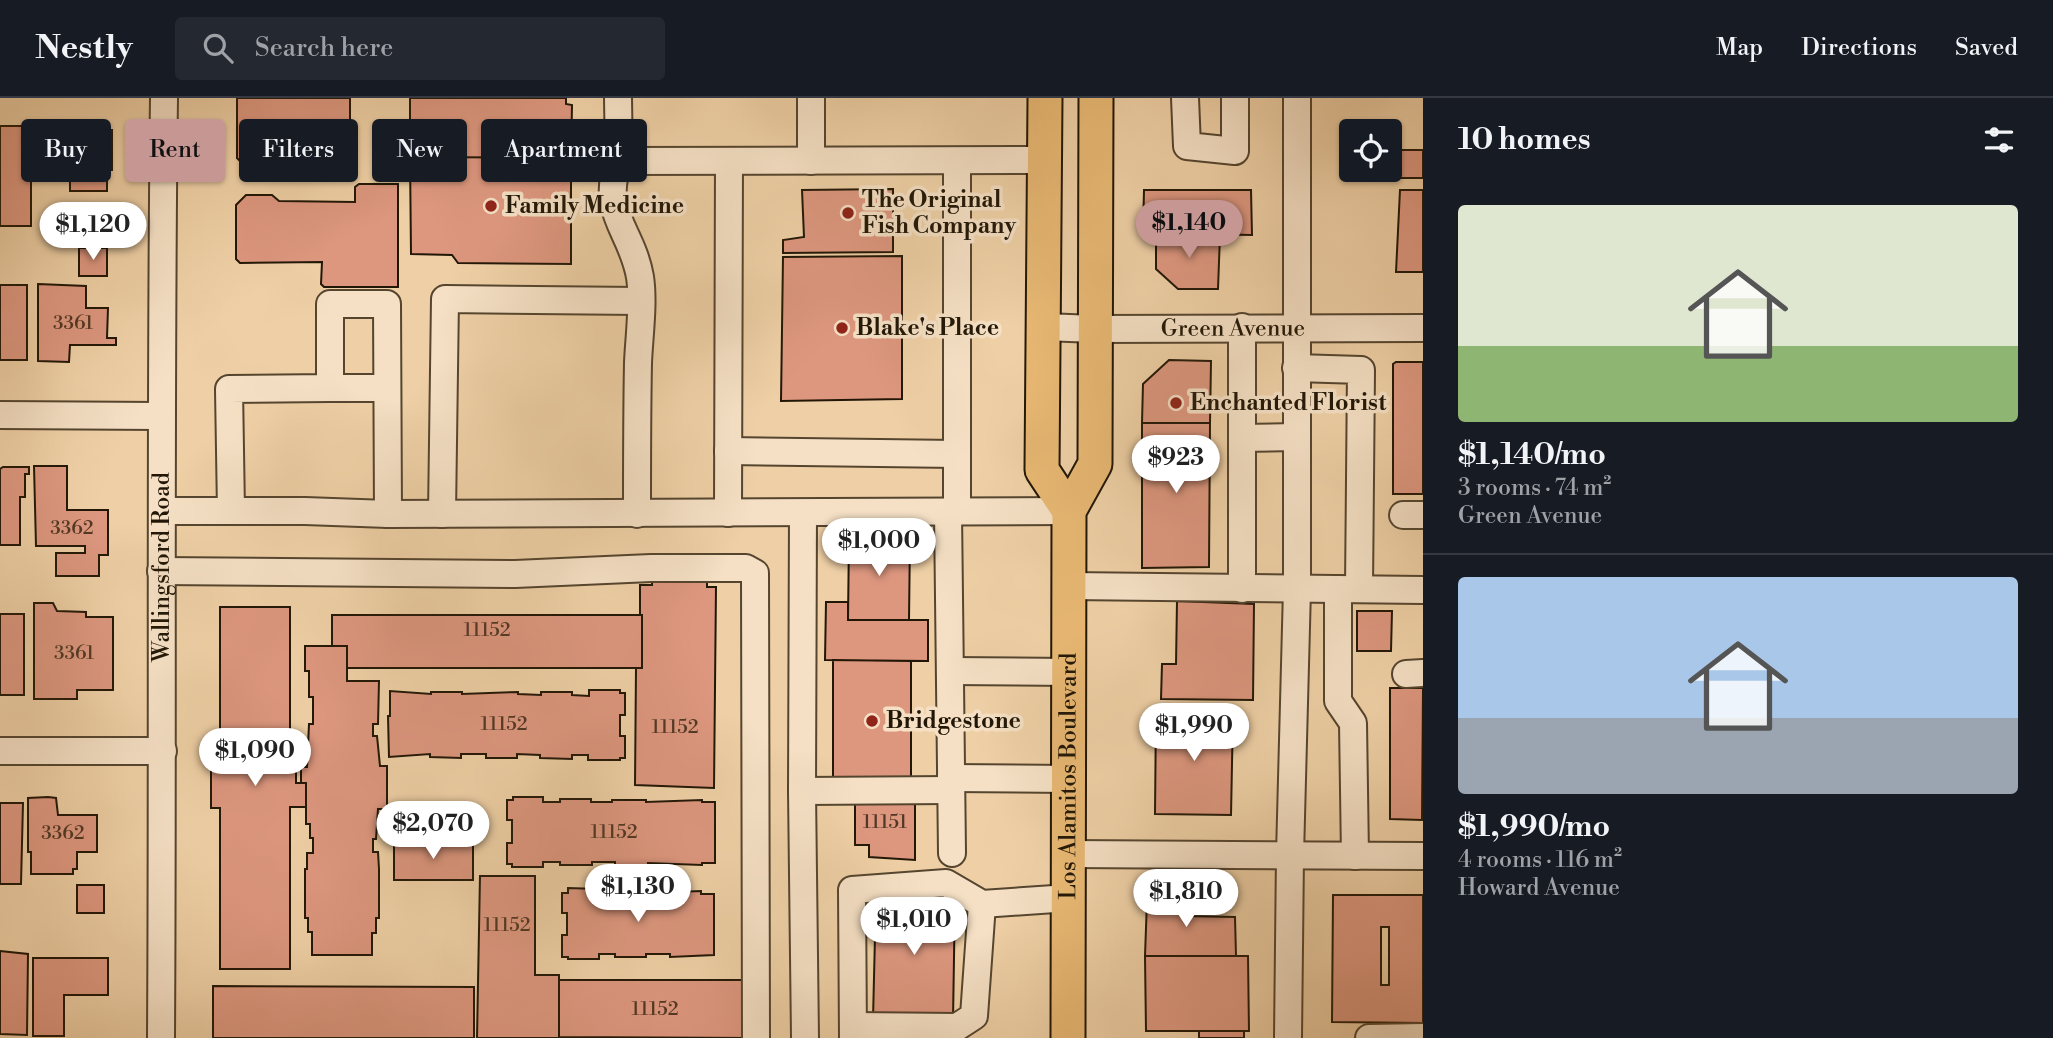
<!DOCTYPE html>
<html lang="en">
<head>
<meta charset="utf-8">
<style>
  :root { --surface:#171b24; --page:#242831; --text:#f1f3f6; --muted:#9ea1a6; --line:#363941; --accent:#c59692 }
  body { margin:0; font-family:"Libre Bodoni",serif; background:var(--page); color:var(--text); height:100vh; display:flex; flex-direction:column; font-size:26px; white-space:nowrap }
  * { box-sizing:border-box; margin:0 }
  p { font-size:23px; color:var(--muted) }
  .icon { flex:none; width:38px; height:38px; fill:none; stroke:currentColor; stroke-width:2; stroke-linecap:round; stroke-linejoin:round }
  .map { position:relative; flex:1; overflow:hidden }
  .sheet { display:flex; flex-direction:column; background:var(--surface); width:630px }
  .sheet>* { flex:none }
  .banner { position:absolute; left:21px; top:21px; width:665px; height:63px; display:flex; gap:14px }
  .fabs { position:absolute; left:1339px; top:21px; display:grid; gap:14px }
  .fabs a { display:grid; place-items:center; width:63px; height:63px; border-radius:7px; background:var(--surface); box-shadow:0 2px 5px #0004; font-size:35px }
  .price { position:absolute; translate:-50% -60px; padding:0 16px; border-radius:24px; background:#fff; color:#222; font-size:23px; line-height:46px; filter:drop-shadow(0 2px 4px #0008) }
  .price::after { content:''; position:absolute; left:50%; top:42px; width:21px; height:16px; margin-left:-10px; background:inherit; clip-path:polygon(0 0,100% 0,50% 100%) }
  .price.active { background:var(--accent); color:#111 }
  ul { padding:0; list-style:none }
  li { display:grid; align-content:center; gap:14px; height:371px; padding:0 35px }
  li+li { border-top:2px solid var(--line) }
  li span { display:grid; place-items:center; height:217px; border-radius:7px; color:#555 }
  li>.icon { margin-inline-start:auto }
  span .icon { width:126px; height:126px; fill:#fffc; stroke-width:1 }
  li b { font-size:30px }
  h2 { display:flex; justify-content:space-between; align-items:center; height:84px; padding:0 35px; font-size:30px }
  .pill { padding:0 24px; border-radius:7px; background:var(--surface); box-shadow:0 2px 5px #0004; font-size:24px; line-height:63px }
  .pill.active { background:var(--accent); color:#111 }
  header { display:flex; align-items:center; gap:42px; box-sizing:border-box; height:98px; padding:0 35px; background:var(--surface); border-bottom:2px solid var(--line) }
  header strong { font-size:33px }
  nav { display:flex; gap:38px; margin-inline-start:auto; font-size:24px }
  .search { width:490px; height:63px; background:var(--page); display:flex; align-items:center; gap:18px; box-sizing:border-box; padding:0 24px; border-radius:7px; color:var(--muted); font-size:26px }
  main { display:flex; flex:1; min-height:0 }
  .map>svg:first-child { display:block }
</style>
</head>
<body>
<header>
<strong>Nestly</strong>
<div class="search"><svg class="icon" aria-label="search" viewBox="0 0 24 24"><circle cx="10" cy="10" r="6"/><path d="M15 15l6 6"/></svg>Search here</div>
<nav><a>Map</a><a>Directions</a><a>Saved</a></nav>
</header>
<main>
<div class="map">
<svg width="1423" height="940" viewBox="0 0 1423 940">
  <rect width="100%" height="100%" fill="#efd0a6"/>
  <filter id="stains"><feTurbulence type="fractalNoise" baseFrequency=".00286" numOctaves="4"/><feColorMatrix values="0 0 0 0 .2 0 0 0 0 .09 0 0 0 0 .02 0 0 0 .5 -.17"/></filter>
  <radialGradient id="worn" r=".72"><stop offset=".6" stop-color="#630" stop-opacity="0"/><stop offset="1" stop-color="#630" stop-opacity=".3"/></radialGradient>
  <!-- building -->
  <path fill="#dd977f" stroke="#221707" stroke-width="2" fill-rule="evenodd" d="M237,0H350V32H291L280,45H260V60L257,63H240L237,60Z
    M410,0H566V6L572,7L571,60L410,59Z
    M37,27H86V32H112V72H107V93H70V72H37Z
    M0,28H31V128H0Z
    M1398,52H1423V80H1398Z
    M410,59L571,60V166L458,165L452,157L411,156Z
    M359,86H398V189H324L321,186L322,164L240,165L236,161V107L246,97H272L279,103L355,104V89Z
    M893,91V154L783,155V142L804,139L802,92Z
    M1144,92H1251L1252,137L1143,135Z
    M1400,92H1423V174H1396Z
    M63,110H109V142H63Z
    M1156,136L1220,137L1218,191H1178L1156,171Z
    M79,150H107V178H79Z
    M902,158V301L781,303L783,159Z
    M38,186L86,188V210H108L107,240H116V247H70L69,264L38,263Z
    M0,187H27V262H0Z
    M1169,262L1211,263L1210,325H1142L1143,286Z
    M1396,264H1423V396H1393V266Z
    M1142,325H1210L1209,469L1142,470Z
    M34,368H67V412H108V457H99V478H56V455H85V448H36Z
    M3,369H29V376H25V399H20V447H0V371Z
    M849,438H910L909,522H848Z
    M652,475H707V489H716L714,690L635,687L636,570H642V517H640V487H652Z
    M1177,503L1254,506L1253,602L1161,601L1162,566H1176Z
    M826,504H848V522H928V563L825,562Z
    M34,505H53L57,513L86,514V519H113V592H77V601H34Z
    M220,509H290V669H296V685H306V709H290V871H220V710H211V669H220Z
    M1357,513H1392L1391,553H1357Z
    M0,516H24V597H0Z
    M332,517H642V570H347V548H332Z
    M305,548H347V583H379L378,626H373V638H377L380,668H387V711H378L376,741H373V754H378L379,771V820H376V835H372V857H312V834H308V820H305V771H307V755H313V740H310V726H306V685H301V669H307L309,626H313V599H309V573H305Z
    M833,562L911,563V683H833Z
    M1390,590H1423L1422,722L1390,721Z
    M589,592H620V595H625V617H620V638H625V660H620V662H588V657H572V661L540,660V657L517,656V660H486V656H461V660L430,659V656L389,659L388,618H390V593L431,596V594H462V596L518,594V596L541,597V594H572V597L589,598Z
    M1156,614L1233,615L1231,717L1155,716Z
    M48,699L56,700L58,717H97V754H77V771H73V776H31V754H28V700Z
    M513,699H543V704H560V701H591V704H612V702H646V704L702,702V704H715V765H702V767L648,765V768H615V764H592V767H560V764H543V769H512V766H507V745H512V722H507V702H513Z
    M855,701H915V762L869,759V747H855Z
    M0,705H23L21,786H0Z
    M394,744H473V782H394Z
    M480,778H535V877H559V940H477Z
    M77,787H104V815H77Z
    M568,790L598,791V795L645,793V795L701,793V796H714V857L670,859V856H646V859H615V856H599V861H568V859H562V837H567V815H562V795H568Z
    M1188,793V818L1235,819L1236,858H1145L1147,802L1159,794Z
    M876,797H955L953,922L873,921Z
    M1333,797H1423V925L1332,924ZM1381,829H1389V887H1381Z
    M0,853L28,856L27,937L0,936Z
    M1145,858H1248L1249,933H1146Z
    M33,860H108V897H64V938H33Z
    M559,882H751L750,940L559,939Z
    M213,888L474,889V940H213Z
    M1199,933H1244V940H1199Z"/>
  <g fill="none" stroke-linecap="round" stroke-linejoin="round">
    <defs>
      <g id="minor">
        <path d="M618,0L619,63L1044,62"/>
        <path d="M811,0V63"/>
        <path d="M1185,0L1187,48L1235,53V0"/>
        <path d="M619,63C599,114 632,132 640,179C644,205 639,239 638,265C637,315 637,365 637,416"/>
        <path d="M957,64V414"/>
        <path id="s1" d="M1044,229L1095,231L1423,230"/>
        <path d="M1242,229V491"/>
        <path d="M1296,270L1361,272L1359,491"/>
        <path d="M330,290H387"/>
        <path d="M0,317L160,318"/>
        <path d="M1242,340L1296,339"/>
        <path d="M728,353L957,356"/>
        <path d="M162,413H305L388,416L1069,413"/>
        <path d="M231,413L229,291L330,290V206H387L388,416"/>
        <path d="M948,414L952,755"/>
        <path d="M728,415L729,63"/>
        <path d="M803,415L802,693L805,940"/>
        <path d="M442,416L445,201L640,203"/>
        <path d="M1403,417H1423"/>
        <path d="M161,473L515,476L651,470H746L755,475L756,940"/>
        <path d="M1070,488L1423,492"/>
        <path d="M1338,491V603L1353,625L1355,758"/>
        <path d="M950,573L1071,574"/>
        <path d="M1406,576L1423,575"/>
        <path d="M0,653H163"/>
        <path d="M951,680L1070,681"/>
        <path d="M802,693L951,692"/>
        <path d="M1069,756L1423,758"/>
        <path d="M853,928L957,929L974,918L982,806"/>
        <path id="s2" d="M161,940C163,627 160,313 164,0"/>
        <path d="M853,940L852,792L946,785L982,806L1069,800"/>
        <path d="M1288,940L1290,757L1297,491V0"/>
        <path d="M1369,940L1423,939"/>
      </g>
      <g id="major">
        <path d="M1045,0L1042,372L1069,413"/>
        <path id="s3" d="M1068,940L1069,413L1095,366L1096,0"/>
      </g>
    </defs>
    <!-- minor casing -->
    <use href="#minor" stroke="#55452f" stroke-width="30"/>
    <!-- major casing -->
    <use href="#major" stroke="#221707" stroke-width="37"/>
    <!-- minor -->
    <use href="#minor" stroke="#f5e0c5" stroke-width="26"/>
    <!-- major -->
    <use href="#major" stroke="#e8b873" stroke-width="33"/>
  </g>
  <!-- markers -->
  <g fill="#8f2418" stroke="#f5e0c5" stroke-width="2.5">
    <circle cx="491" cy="108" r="7"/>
    <circle cx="848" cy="115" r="7"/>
    <circle cx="842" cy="230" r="7"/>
    <circle cx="1176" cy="305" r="7"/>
    <circle cx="872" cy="623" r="7"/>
  </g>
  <g text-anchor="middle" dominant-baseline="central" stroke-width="7" stroke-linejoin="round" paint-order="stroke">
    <!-- number labels -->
    <g font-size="19" fill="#513725">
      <text x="73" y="225">3361</text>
      <text x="72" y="430">3362</text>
      <text x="487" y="532">11152</text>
      <text x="74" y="555">3361</text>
      <text x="504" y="626">11152</text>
      <text x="675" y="629">11152</text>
      <text x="885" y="724">11151</text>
      <text x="614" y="734">11152</text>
      <text x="63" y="735">3362</text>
      <text x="507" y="827">11152</text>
      <text x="655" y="911">11152</text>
    </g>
    <!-- poi labels -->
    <g font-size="23" font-weight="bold" fill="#221707" stroke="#f5e0c5" text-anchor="start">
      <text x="862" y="102">The Original<tspan x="862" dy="26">Fish Company</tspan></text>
      <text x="505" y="108">Family Medicine</text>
      <text x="856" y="230">Blake's Place</text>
      <text x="1190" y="305">Enchanted Florist</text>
      <text x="886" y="623">Bridgestone</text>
    </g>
    <!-- street labels -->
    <g font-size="23" fill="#221707" stroke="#f5e0c5">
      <text stroke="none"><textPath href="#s1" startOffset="189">Green Avenue</textPath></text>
      <text stroke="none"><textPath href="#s2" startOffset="471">Wallingsford Road</textPath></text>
      <text stroke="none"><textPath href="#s3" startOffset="262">Los Alamitos Boulevard</textPath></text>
    </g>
  </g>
  <rect width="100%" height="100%" filter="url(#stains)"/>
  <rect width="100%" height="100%" fill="url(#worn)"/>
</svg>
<div class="fabs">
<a><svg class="icon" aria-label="locate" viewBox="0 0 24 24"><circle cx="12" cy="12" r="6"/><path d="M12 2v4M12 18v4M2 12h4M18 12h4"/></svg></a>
</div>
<b class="price active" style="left:1189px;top:162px">$1,140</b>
<b class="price" style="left:93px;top:164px">$1,120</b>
<b class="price" style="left:1176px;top:397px">$923</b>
<b class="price" style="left:879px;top:480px">$1,000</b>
<b class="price" style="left:1194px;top:665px">$1,990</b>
<b class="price" style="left:255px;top:690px">$1,090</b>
<b class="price" style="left:433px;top:763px">$2,070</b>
<b class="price" style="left:638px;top:826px">$1,130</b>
<b class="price" style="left:1186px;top:831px">$1,810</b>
<b class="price" style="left:914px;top:859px">$1,010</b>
<div class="banner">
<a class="pill">Buy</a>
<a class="pill active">Rent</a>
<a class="pill">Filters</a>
<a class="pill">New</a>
<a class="pill">Apartment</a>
</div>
</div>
<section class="sheet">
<h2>10 homes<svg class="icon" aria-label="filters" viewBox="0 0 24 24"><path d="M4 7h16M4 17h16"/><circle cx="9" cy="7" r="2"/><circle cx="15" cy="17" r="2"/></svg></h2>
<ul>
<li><span style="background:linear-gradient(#dfe7d0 65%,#8fb573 0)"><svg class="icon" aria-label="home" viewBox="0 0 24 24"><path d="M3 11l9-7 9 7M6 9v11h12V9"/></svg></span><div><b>$1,140/mo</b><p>3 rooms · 74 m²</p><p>Green Avenue</p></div></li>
<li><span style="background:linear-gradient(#a9c7e8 65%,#9aa5b1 0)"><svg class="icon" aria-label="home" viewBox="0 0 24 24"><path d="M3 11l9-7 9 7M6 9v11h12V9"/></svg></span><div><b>$1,990/mo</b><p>4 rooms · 116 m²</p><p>Howard Avenue</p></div></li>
</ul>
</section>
</main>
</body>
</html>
